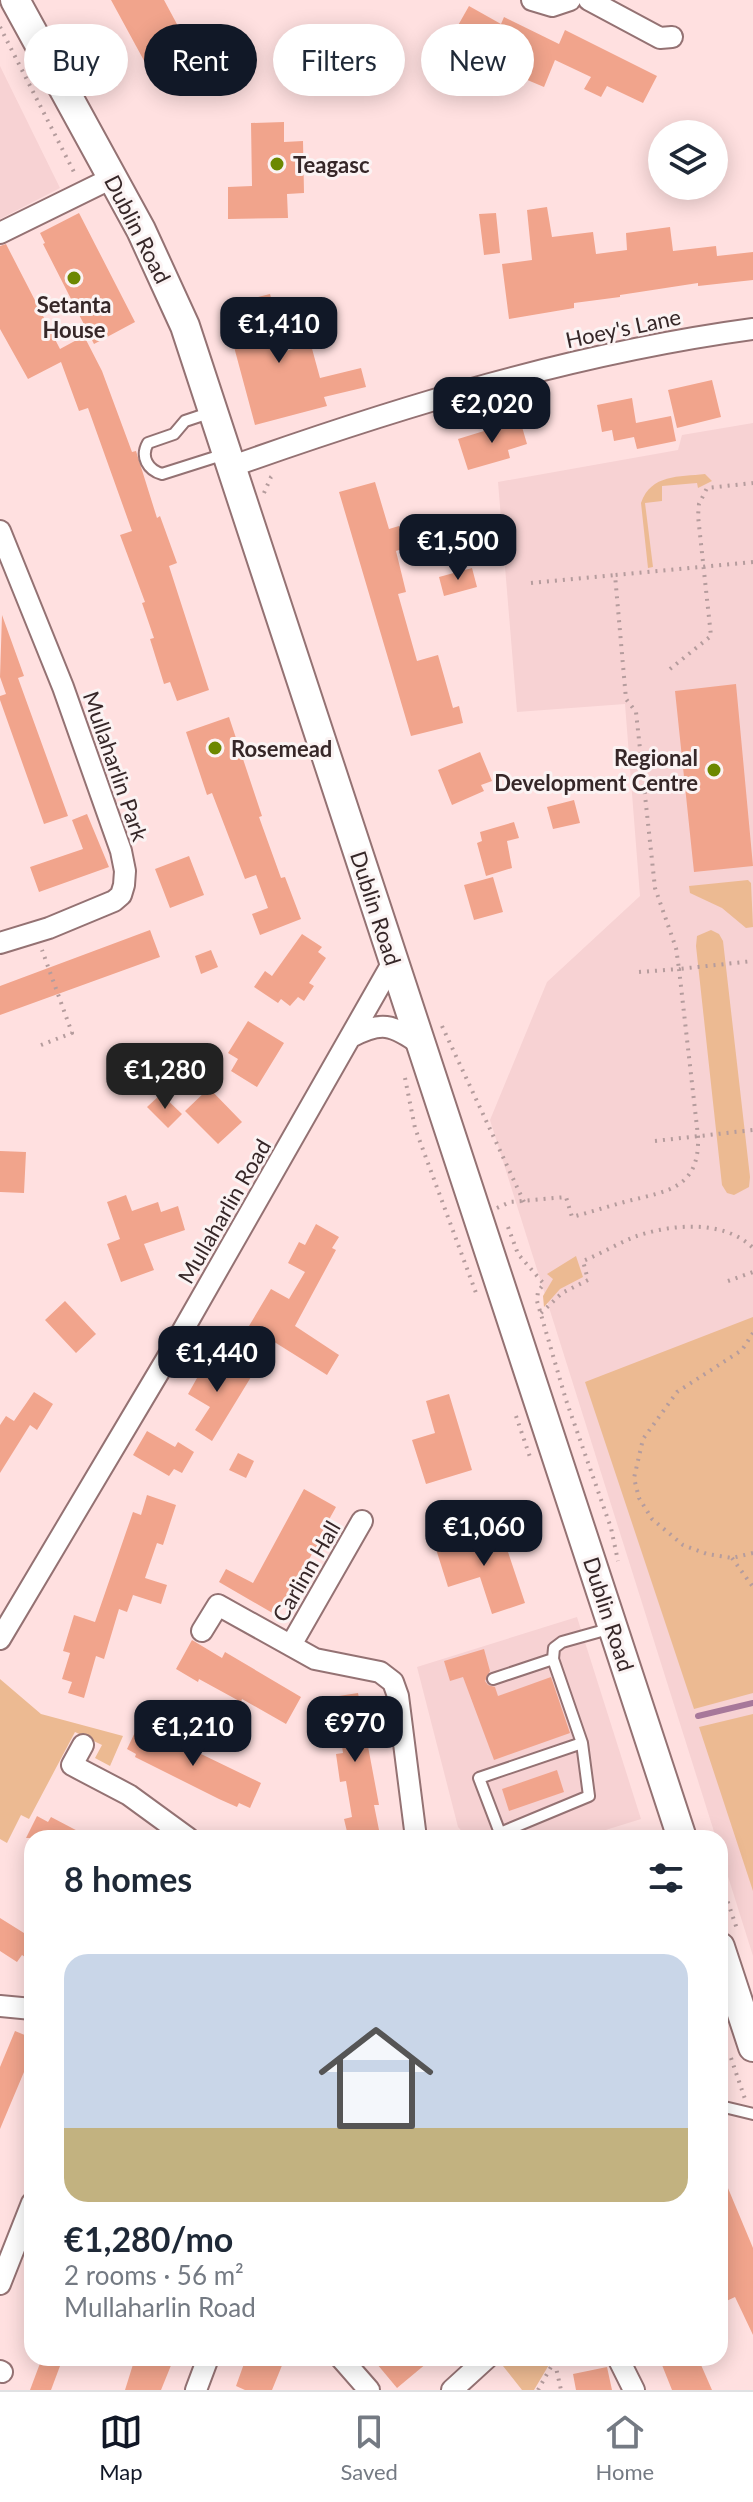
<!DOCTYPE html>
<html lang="en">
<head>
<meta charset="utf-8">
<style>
  :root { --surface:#fff; --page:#f6f6f7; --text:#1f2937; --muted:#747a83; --line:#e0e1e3; --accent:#111827 }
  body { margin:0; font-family:Lato,sans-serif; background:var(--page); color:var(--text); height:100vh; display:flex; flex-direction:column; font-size:30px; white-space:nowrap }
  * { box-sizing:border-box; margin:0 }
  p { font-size:26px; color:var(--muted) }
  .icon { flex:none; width:44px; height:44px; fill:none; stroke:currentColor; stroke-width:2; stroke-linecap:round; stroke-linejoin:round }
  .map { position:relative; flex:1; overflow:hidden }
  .sheet { position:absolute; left:24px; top:1830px; width:704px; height:536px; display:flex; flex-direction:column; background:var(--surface); border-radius:24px; box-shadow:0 4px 20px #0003 }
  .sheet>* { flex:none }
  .top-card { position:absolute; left:24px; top:24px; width:706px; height:72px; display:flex; gap:16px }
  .controls { position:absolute; left:648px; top:120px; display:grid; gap:16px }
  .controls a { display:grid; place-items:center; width:80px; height:80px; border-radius:50%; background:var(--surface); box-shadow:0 4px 20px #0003; font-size:40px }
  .price { position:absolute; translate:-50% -68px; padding:0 18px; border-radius:16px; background:var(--accent); color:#fff; font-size:26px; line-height:52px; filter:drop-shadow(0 2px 4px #0008) }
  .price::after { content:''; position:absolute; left:50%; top:48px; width:24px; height:18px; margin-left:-12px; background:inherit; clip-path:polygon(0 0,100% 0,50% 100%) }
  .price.selected { background:#222; color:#fff }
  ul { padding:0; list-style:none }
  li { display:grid; align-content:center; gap:16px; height:424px; padding:0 40px }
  li span { display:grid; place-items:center; height:248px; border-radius:24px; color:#555 }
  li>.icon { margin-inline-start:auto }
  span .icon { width:144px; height:144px; fill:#fffc; stroke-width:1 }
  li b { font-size:34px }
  h2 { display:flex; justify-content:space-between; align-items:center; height:96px; padding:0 40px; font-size:34px }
  .tag { padding:0 28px; border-radius:36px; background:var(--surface); box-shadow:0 4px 20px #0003; font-size:28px; line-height:72px }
  .tag.selected { background:var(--accent); color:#fff }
  .tabs { display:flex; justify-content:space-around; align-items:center; height:112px; border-top:2px solid var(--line); background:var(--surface); font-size:22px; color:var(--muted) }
  .tabs a { display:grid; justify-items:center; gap:4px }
  .tabs .selected { color:var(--accent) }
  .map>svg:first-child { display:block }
</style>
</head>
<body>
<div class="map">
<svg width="753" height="2390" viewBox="0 0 753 2390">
  <rect width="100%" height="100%" fill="#ffe0e0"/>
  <!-- built -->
  <path fill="#f7d2d3" d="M0,66L60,188L0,219Z
    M753,423V1956L720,1851V1838H716L490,1120L547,982L640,896L625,704L517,712L498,482L678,450L682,435Z
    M577,1617L641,1819L580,1838H468L458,1827L417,1667Z"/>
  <!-- green -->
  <path fill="#ecba92" d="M705,474L712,481L698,488L697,483L662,486V501L645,503L653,567L648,568L641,503C651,474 679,477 705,474Z
    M748,880L751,883L753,927L746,928L722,908L690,893L689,886Z
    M711,930L719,934L723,941L750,1177L749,1187L734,1195L727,1193L722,1185L696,946L697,936Z
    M576,1256L583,1277L560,1289L544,1307L543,1296L553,1279L547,1274Z
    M753,1317V1693L694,1709L585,1382Z
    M0,1679L41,1714L123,1736L110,1766L95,1758L102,1745L75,1732L29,1819L21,1815L7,1843L0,1839Z
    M753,1714V1891L699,1727Z
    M500,2358H553L534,2390H522L499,2361Z"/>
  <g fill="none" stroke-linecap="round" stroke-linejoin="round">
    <!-- stream -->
    <path stroke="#a7789a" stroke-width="6" d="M698,1716L753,1703"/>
  </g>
  <!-- building -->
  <path fill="#f1a48c" d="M111,0H164L201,69L160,90Z
    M469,6L501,24L504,17L559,44L565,30L657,76L643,103L607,86L601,97L584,89L591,77L555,60L544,87L525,79L530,68L494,50L483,71L466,61L473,48L452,36Z
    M284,122V142L303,141L304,193L287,194L288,218L228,219V187L252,186L251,123Z
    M547,207L552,237L593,232L596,254L627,250L626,233L670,227L673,251L716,246L717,256L753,252V280L698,286V283L620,295V297L574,303V308L509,319L502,264L532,260L527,210Z
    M79,213L135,322L94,344L43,244L45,243L40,233Z
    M496,213L500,253L484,255L479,214Z
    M6,244L60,349L84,336L102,371L132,452L136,451L157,518L160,516L177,563L169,566L209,690L177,701L170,682L164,684L150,639L154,638L142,603L145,602L120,535L132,531L88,408L79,411L61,362L28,379L0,329V246Z
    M270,294L285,351L311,345L320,378L361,368L366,387L324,397L327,406L255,425L223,306Z
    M712,380L721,417L677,428L668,390Z
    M632,398L636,423L671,416L676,441L637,449L634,437L614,441L612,430L602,432L597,405Z
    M520,420L527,444L508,450L510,458L468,470L458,439Z
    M375,482L389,529L399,526L405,548L396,551L406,592L398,594L417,661L438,655L453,708L459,706L463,723L411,736L339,492Z
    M472,568L477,587L444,596L439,577Z
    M2,615L24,676L18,678L68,816L44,824L0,700V696L6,694L0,677Z
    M736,684L753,866L694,872L675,691Z
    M229,717L262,816L259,817L281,878L285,877L301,919L260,935L252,914L268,908L256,875L245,879L212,793L207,795L186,732Z
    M480,752L492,781L481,785L484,791L452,805L438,770Z
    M574,800L580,823L553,829L547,807Z
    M87,814L109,867L39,892L30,867L83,849L72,820Z
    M514,822L519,838L507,841L512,868L486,876L477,843L482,841L480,832Z
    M189,856L204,895L170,908L155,869Z
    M493,877L503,912L474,920L464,885Z
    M150,930L160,957L0,1015V986Z
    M302,934L322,947L318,952L326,958L309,983L314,986L304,1001L298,997L290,1006L281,999L278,1003L254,987L265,971L272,976Z
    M211,950L218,967L201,974L195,956Z
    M248,1021L284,1043L257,1087L231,1071L238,1059L228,1053Z
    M209,1088L242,1122L218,1144L185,1111Z
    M161,1094L182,1114L168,1128L147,1107Z
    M0,1151L26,1152L24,1193L0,1192Z
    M126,1195L132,1211L158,1202L161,1212L178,1206L185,1230L144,1244L154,1270L121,1282L107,1244L120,1239L107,1202Z
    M316,1224L339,1237L332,1248L336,1250L295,1326L339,1355L327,1375L249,1326L271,1289L289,1299L305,1272L288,1263L299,1242L305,1245Z
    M65,1301L96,1334L76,1353L45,1320Z
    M210,1355L251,1377L212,1441L195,1430L210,1407L188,1394Z
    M34,1392L53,1404L37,1430L30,1425L0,1473V1425L6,1416L14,1421Z
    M449,1394L472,1470L426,1484L412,1440L435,1433L426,1401Z
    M147,1431L175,1447L178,1442L194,1452L182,1473L174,1469L169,1476L133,1455Z
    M238,1453L254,1461L246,1478L229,1470Z
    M304,1489L336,1507L316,1543L318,1544L276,1615L219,1582L226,1569L253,1583Z
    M147,1495L176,1505L163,1545L157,1543L145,1578L167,1585L161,1604L133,1595L127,1612L119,1609L104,1659L96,1656L84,1698L68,1693L72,1682L62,1679L70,1653L63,1651L74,1615L95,1622L133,1512L141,1515Z
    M506,1527L514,1550L508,1552L525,1603L492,1614L480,1577L448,1587L436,1549Z
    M192,1640L222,1658L225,1652L301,1697L286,1724L242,1699L241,1702L199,1679L198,1682L176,1669Z
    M484,1649L490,1671L485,1681L488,1685L495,1687L498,1696L551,1677L570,1733L494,1760L463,1677L450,1681L444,1661Z
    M358,1693L379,1805H374L379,1830L348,1836L344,1819L352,1817L346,1781L340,1782L336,1754L343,1753L338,1716L329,1717L326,1698Z
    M139,1724L261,1783L250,1808L239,1803L237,1807L219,1799L135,1757L136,1754L127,1749Z
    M557,1770L564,1792L509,1811L502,1789Z
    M37,1816L48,1822L51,1817L91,1838H26Z
    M0,1918L32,1938V1962L22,1955L17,1962L0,1951Z
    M15,2031L32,2038V2053L0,2129V2067Z
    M720,2169L753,2248V2335L735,2297L720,2304Z
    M42,2358H63L51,2390H30Z
    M135,2358H174L161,2390H125Z
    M246,2358H270L283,2363L272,2390H245L236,2386Z
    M372,2358H433L397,2388Z
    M663,2358H698L712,2390H672L662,2365L665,2363Z
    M607,2367L612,2390H576L573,2374Z"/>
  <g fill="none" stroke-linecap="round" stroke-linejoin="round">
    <defs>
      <path id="lane" d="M209,413L185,421L174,434L148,443C140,457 148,470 162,474L225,454
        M493,1679L553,1659
        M582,1743L589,1796L500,1833L479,1778L582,1743L553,1659L554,1648L562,1642L612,1628
        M720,2106L753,2114"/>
      <path id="street" d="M532,0L552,6L570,0
        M589,0L660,38L672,37
        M0,233L112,178
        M230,467C399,407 575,353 753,329
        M0,531L63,687L121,851L125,871L124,885L121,895L114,901L49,928L0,943
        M351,1037C381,1021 392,1024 420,1044
        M202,1631L218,1605L315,1659L380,1672L393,1682L398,1696L416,1838
        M0,1639L166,1360L393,962
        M291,1645L362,1521
        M83,1745L72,1765L129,1795L188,1838
        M0,2006L32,2009
        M0,2284L32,2203
        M341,2358L369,2390
        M618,2358L634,2390
        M0,2371L2,2372
        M196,2390L208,2358
        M452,2390L487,2358"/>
      <path id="secondary" d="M15,0L141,230L185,326L682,1838
        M720,1947L753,2047"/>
    </defs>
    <!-- lane casing -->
    <use href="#lane" stroke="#947273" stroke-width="14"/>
    <!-- street casing -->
    <use href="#street" stroke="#947273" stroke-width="24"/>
    <!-- secondary casing -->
    <use href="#secondary" stroke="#947273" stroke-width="32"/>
    <!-- path -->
    <path stroke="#b59c9d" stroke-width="4" stroke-dasharray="2 6" stroke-linecap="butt" d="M0,27L75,174
      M264,493L271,477L275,473
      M753,562L615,575L626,699L636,712L655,888L676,948L679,969L753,961
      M531,583L615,575
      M670,669L711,636L698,516L699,504L707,488L753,483
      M442,1026L524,1202
      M41,1045L72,1033L42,950
      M405,1078L415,1128L476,1293
      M655,1141L753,1130
      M497,1208L510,1202L566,1197L572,1217C591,1212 609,1206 628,1201C668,1191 700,1188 698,1136L679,969L639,972
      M508,1227L518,1254L544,1284L538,1291L537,1301L566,1400L611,1528L618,1561
      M728,1281L753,1272
      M541,1313L562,1293L588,1280L583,1261C600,1254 617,1244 634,1237C670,1224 724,1219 753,1248
      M753,1333L742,1350L677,1392L643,1439L634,1478L639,1498L652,1519L683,1545L707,1554L732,1558L753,1553
      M516,1416L530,1457
      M732,1558L753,1587
      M249,1838L281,1835L293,1838
      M720,1879L737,1929
      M731,2058L745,2099
      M555,2363L561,2390
      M538,2390L556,2358"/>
    <!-- lane -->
    <use href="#lane" stroke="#fff" stroke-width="10"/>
    <!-- street -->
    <use href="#street" stroke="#fff" stroke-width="20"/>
    <!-- secondary -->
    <use href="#secondary" stroke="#fff" stroke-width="28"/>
  </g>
  <!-- markers -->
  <g fill="#6c8800" stroke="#fbf3f3" stroke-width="3">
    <circle cx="277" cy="164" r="8"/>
    <circle cx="74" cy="278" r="8"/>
    <circle cx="215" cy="748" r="8"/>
    <circle cx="714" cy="770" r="8"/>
  </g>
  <g text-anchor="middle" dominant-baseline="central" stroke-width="6" stroke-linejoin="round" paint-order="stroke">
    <!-- poi labels -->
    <g font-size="22" font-weight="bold" fill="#362728" stroke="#fbf3f3" text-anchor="start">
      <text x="293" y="164">Teagasc</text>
      <text x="74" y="304" text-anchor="middle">Setanta<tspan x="74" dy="25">House</tspan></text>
      <text x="231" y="748">Rosemead</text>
      <text x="698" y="757" text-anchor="end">Regional<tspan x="698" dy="25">Development Centre</tspan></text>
    </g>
    <!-- street labels -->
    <g font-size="22" fill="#362728" stroke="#fbf3f3">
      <text transform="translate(138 229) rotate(63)">Dublin Road</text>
      <text transform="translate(623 328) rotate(-12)">Hoey's Lane</text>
      <text transform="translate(116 766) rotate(71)">Mullaharlin Park</text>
      <text transform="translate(376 908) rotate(72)">Dublin Road</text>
      <text transform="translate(224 1211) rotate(-60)">Mullaharlin Road</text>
      <text transform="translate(306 1571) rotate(-60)">Carlinn Hall</text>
      <text transform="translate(609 1614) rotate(72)">Dublin Road</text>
    </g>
  </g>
</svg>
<div class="controls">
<a><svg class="icon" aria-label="layers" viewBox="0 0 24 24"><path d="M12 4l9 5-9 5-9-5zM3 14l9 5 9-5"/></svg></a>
</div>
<b class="price" style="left:279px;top:365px">€1,410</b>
<b class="price" style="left:492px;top:445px">€2,020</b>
<b class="price" style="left:458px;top:582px">€1,500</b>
<b class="price selected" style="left:165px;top:1111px">€1,280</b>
<b class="price" style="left:217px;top:1394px">€1,440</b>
<b class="price" style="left:484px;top:1568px">€1,060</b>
<b class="price" style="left:355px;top:1764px">€970</b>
<b class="price" style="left:193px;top:1768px">€1,210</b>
<div class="top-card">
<a class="tag">Buy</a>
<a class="tag selected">Rent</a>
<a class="tag">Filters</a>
<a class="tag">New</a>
</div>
<section class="sheet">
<h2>8 homes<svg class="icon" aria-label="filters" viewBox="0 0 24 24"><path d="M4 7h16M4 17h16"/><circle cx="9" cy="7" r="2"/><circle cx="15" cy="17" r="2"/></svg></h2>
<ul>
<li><span style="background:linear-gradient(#c9d6e8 70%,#c2b280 0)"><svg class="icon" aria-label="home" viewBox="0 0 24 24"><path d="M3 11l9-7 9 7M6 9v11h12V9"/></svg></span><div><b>€1,280/mo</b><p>2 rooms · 56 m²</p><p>Mullaharlin Road</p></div></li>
</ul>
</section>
</div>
<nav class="tabs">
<a class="selected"><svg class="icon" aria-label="map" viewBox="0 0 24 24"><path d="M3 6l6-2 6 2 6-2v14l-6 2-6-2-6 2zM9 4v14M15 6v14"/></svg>Map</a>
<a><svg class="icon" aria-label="saved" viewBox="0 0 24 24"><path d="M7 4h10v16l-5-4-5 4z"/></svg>Saved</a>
<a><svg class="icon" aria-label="home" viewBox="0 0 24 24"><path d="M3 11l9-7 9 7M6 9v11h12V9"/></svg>Home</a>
</nav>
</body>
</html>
